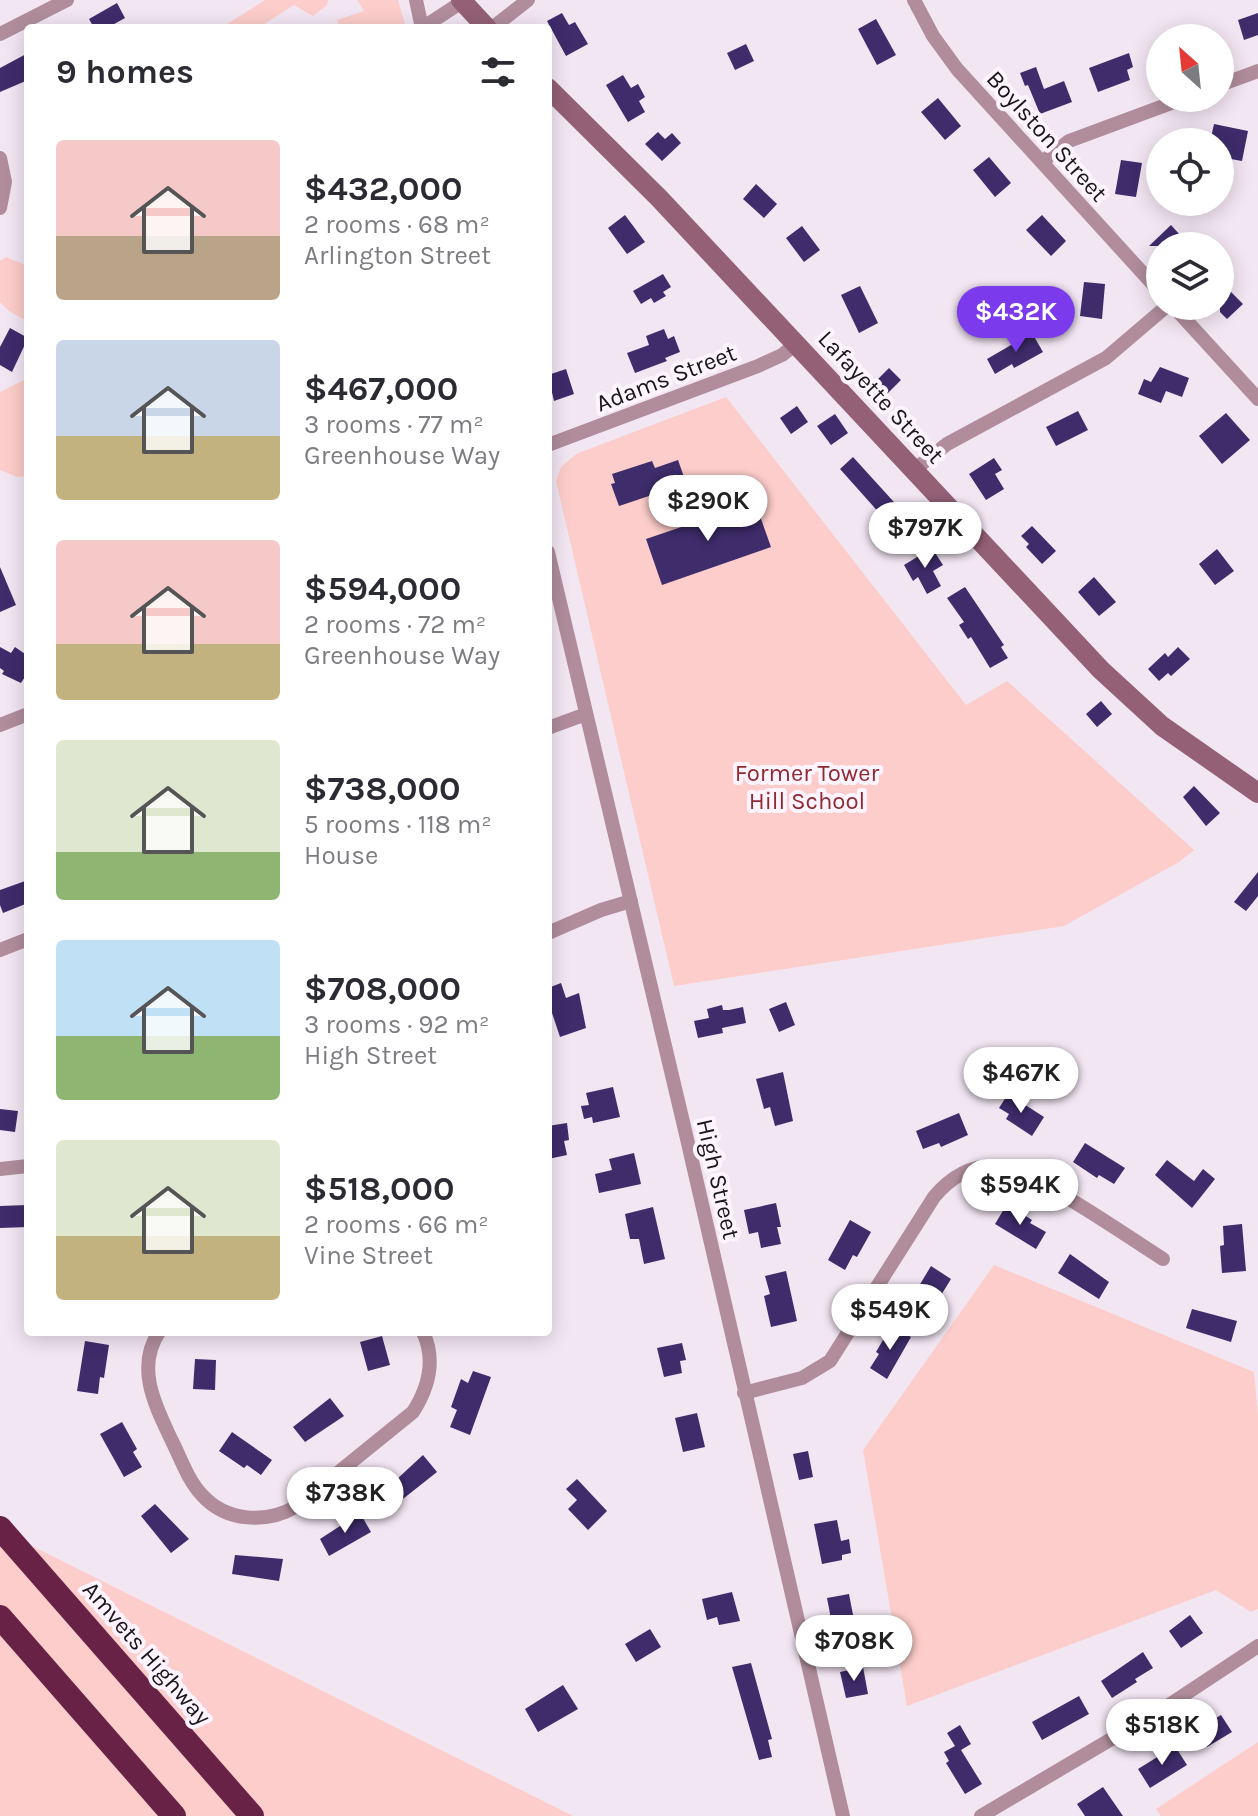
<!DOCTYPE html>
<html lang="en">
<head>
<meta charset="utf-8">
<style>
  :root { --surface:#fff; --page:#f7f7f7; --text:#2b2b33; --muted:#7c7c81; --accent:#7c3aed }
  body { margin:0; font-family:Karla,sans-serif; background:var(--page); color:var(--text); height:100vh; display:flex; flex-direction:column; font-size:30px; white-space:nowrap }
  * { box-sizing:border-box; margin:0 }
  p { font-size:26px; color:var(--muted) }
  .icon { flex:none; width:44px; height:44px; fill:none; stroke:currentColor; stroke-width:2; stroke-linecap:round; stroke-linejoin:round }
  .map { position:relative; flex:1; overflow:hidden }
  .details { position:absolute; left:24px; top:24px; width:528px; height:1312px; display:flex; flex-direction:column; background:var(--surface); border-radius:8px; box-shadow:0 4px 20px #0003 }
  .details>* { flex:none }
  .needle { width:52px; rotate:333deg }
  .controls { position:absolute; left:1146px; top:24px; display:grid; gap:16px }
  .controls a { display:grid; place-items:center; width:88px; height:88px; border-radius:50%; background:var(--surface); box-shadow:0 4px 20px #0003; font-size:40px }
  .price { position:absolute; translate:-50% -68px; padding:0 18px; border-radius:28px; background:#fff; color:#222; font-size:26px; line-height:52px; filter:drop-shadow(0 2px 4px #0008) }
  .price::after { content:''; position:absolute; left:50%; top:48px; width:24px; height:18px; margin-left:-12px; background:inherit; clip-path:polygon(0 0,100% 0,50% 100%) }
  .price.on { background:var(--accent); color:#fff }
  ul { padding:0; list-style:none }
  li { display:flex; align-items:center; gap:24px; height:200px; padding:0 32px }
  li span { display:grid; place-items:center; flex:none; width:224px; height:160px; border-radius:8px; color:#555 }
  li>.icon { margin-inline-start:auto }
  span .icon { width:96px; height:96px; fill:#fffc; stroke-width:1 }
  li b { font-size:34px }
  h2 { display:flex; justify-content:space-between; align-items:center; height:96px; padding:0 32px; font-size:34px }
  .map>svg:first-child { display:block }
</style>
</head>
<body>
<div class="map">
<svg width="1258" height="1816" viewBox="0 0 1258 1816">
  <rect width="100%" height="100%" fill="#f2e6f3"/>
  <!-- green -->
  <path fill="#fccdca" d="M265,0H328L327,5L313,16L294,5L258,28H221Z
    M357,0H398L406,28H340L337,20L364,11Z
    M6,257L28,266V322L9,311L0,302V261Z
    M28,378V476L17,477L0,470V392Z
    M726,397L966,705L1007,681L1194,850L1179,862L1064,926L674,986L556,481L561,467L576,454Z
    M994,1265L1254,1372L1258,1416V1609L1251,1612L1216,1590L907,1706L863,1450Z
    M0,1530L573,1816H0Z
    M1258,1742V1816H1161L1156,1809Z"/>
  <!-- building -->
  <path fill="#3e2c6b" d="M117,3L125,18L107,28H94L89,19Z
    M562,13L569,25L575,22L588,44L566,56L547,21Z
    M1258,13V35L1244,40L1238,20Z
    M876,19L896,55L877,65L858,29Z
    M746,44L754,61L735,70L727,53Z
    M28,53V80L0,92V68Z
    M1129,53L1133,67L1127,70L1130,80L1098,92L1089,68Z
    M1036,67L1044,89L1064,81L1072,102L1040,114L1028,85L1025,86L1020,73Z
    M623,75L631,88L638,84L645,97L639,101L645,112L628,122L606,85Z
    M938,98L961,126L945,140L921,112Z
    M1214,124L1248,131L1242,161L1225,158L1227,149L1220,147V142H1210Z
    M658,132L665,139L672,133L681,143L662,161L645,144Z
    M989,157L1011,183L995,197L973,170Z
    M1121,160L1142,163L1136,197L1115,194Z
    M756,184L777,204L764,218L743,199Z
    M625,215L645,242L627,254L608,228Z
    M1042,215L1066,241L1051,256L1026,230Z
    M1171,225L1190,246H1149Z
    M802,226L820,250L804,262L786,238Z
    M663,274L671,287L663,292L666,296L654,303L651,298L641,304L633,291Z
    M1220,281L1243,304L1227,319L1220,312Z
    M1084,282L1105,284L1102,319L1080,316Z
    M860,286L878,323L859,333L841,295Z
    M10,328L28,338L12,372L0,365V347Z
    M664,329L668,339L674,336L680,352L665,358L667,361L635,373L627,353L649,345L646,336Z
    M1032,333L1043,352L1014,368L1012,364L995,374L987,359Z
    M1160,367L1189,378L1182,397L1166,391L1161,403L1138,394L1144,379L1151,382Z
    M889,368L901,380L884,397L872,385Z
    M566,369L574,394L554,401L548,375Z
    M797,406L808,422L791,434L780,418Z
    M1078,411L1088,430L1056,446L1046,427Z
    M1226,413L1250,440L1222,464L1199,436Z
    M835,414L848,433L831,445L817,426Z
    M853,457L903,512L890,525L840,469Z
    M994,458L1002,470L995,474L1004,489L986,500L969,474Z
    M678,460L690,494L671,500L667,490L619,506L611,484L615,483L612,474L652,461L655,468Z
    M755,502L771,547L662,585L646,539Z
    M1032,526L1056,551L1042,564L1026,547L1029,544L1021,536Z
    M932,548L943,565L933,571L941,586L927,594L918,577L913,581L904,565Z
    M1217,549L1234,571L1215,585L1199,564Z
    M0,567L16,605L0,612Z
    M1094,577L1116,602L1099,616L1078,592Z
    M965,587L1004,645L1001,647L1008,658L990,668L971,637L968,639L959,625L964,622L947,598Z
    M0,647L11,653L15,647L28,656V672L21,683L2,674L4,671L0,668Z
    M1178,647L1190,659L1171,676L1168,673L1159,681L1148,669L1165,653L1168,657Z
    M1101,701L1112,714L1097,727L1086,714Z
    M1194,786L1220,813L1206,826L1183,797Z
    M1258,872V896L1246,911L1234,902Z
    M28,880V903L3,913L0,905V890Z
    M561,983L566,998L579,993L586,1028L560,1037L548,1001V988Z
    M786,1002L795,1025L779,1032L769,1009Z
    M722,1005L723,1010H729L743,1007L746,1023L722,1028L723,1033L698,1038L694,1021L709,1018L707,1009Z
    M783,1072L793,1121L775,1126L770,1107L764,1109L756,1079Z
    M613,1087L620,1117L593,1123L592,1117L584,1119L581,1106L589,1105L586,1093Z
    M1008,1094L1044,1117L1032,1136L1006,1119L1009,1114L999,1108Z
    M0,1109L18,1111L15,1132L0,1130Z
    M959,1113L968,1135L941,1147L939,1143L923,1149L916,1131Z
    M567,1123L569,1140L564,1141L567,1155L548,1159V1126Z
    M1085,1143L1125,1168L1114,1184L1099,1175L1097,1178L1073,1162Z
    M634,1153L641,1184L599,1193L595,1174L612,1170L609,1159Z
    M1167,1160L1194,1181L1203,1169L1215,1179L1192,1208L1155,1175Z
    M776,1203L781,1227H777L781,1244L761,1248L758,1232L749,1234L744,1210Z
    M1007,1204L1032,1220L1030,1223L1046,1232L1036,1249L995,1224Z
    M27,1205L28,1227L0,1228V1206Z
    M653,1207L665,1259L644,1264L639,1239H630L625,1214Z
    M850,1220L871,1232L857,1257L853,1255L845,1270L828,1260Z
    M1242,1224L1246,1271L1222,1273L1220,1246L1224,1245L1223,1226Z
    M1070,1254L1109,1282L1099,1299L1058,1273Z
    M931,1266L951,1279L927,1318L910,1308L920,1293L916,1291Z
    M786,1271L797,1321L771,1327L764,1296L770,1294L765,1276Z
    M1192,1309L1237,1321L1231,1342L1186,1328Z
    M891,1326L911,1337L887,1379L870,1368L879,1354L876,1352Z
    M382,1336L390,1365L368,1371L360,1342Z
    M85,1341L109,1345L104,1378L100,1377L98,1394L77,1391Z
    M682,1343L686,1360L680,1361L682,1373L664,1377L657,1348Z
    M195,1359L216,1360L215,1390L193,1389Z
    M473,1371L491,1377L470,1435L450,1427L457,1410L451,1407L461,1379L468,1383Z
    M330,1398L344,1416L305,1442L293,1427Z
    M697,1413L705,1447L683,1452L675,1418Z
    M122,1422L137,1449L133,1452L142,1467L124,1477L100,1434Z
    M232,1432L272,1460L261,1475L247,1465L244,1468L219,1451Z
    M808,1451L813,1477L799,1480L793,1454Z
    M423,1455L437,1472L394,1506L383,1492Z
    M577,1479L607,1511L588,1530L568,1509L577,1500L566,1489Z
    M155,1504L189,1539L171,1553L141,1516Z
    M360,1513L371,1532L329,1556L320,1539Z
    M837,1520L841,1541L849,1539L851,1553L842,1555V1560L822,1564L814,1524Z
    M235,1555L283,1559L279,1581L232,1574Z
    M732,1592L740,1621L719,1625L717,1617L707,1620L702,1599Z
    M849,1594L854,1620L832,1624L827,1598Z
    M1190,1615L1203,1633L1181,1648L1169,1631Z
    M650,1629L661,1647L636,1662L625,1644Z
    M1143,1652L1153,1668L1135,1679L1137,1682L1112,1698L1101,1681Z
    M751,1663L772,1739L768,1740L772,1757L759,1760L732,1667Z
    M863,1667L868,1694L846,1698L840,1672Z
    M563,1685L578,1709L538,1732L525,1709Z
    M1079,1696L1089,1714L1042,1740L1032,1722Z
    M1221,1715L1232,1732L1207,1747L1196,1730Z
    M960,1725L971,1744L961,1750L982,1784L965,1794L946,1763L949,1761L944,1752L955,1746L947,1733Z
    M1175,1746L1187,1765L1150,1788L1138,1769Z
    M1103,1787L1123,1816H1085L1077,1804Z"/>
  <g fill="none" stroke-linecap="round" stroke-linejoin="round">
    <!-- street -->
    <path stroke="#b18d9c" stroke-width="14" d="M416,0L422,28
      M914,0L933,36L957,69L1160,292
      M422,28L462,2
      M492,28L528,0
      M0,34L67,0
      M1220,85L1258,71
      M0,158L5,182L0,208
      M1042,162L1069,141L1185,98
      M1173,306L1258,399
      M548,445L758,366L782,355L796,344
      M914,470L947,444L1106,358L1167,306
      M548,552L684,1126L843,1816
      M0,725L28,714
      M548,728L586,714
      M548,933L601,910L631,901
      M0,950L28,939
      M0,1169L28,1166
      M159,1332C135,1368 156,1407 172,1441C181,1459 188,1480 202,1495C226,1522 267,1524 297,1506L413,1412C429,1387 436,1360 423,1332
      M744,1393L802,1378L830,1361L934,1197C949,1179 969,1166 993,1166C1027,1165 1129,1238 1163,1259
      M981,1816L1169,1705L1258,1646"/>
    <!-- secondary -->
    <path stroke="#936076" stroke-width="20" d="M461,0L487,28
      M548,88L659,198L1101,670L1162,726L1258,793"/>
    <!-- highway -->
    <path stroke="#672245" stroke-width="24" d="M0,1528L252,1816
      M0,1617L174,1816"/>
  </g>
  <g text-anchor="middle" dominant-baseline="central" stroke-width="8" stroke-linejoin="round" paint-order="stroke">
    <!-- street labels -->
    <g font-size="24" fill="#19151a" stroke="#fef4ff">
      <text transform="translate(1047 136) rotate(48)">Boylston Street</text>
      <text transform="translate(666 378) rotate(-21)">Adams Street</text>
      <text transform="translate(881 397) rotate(47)">Lafayette Street</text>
      <text transform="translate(718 1179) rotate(77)">High Street</text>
      <text transform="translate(147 1653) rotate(49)">Amvets Highway</text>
    </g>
    <!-- park labels -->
    <g font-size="24" fill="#8f2a2f" stroke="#fef4ff">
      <text x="807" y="773">Former Tower<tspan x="807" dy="28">Hill School</tspan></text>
    </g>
  </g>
</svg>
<div class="controls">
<a><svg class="needle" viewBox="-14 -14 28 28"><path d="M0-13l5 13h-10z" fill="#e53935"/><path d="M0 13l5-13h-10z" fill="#7c7c81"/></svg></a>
<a><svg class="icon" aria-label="locate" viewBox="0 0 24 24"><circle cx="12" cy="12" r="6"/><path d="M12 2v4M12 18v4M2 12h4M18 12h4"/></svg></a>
<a><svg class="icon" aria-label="layers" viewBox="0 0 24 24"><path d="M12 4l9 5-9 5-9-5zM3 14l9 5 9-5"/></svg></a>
</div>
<b class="price on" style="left:1016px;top:354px">$432K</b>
<b class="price" style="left:708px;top:543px">$290K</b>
<b class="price" style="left:925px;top:570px">$797K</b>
<b class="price" style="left:1021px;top:1115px">$467K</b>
<b class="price" style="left:1020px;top:1227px">$594K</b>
<b class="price" style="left:890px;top:1352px">$549K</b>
<b class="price" style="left:345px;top:1535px">$738K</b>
<b class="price" style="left:854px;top:1683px">$708K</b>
<b class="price" style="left:1162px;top:1767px">$518K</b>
<section class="details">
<h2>9 homes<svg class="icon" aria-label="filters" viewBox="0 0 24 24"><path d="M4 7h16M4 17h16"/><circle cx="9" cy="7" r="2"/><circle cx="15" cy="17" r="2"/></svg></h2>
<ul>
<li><span style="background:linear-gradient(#f6c9c9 60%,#b9a48a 0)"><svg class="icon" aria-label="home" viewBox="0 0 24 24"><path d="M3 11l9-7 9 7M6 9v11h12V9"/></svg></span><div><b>$432,000</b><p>2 rooms · 68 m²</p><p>Arlington Street</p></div></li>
<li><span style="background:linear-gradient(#c9d6e8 60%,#c2b280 0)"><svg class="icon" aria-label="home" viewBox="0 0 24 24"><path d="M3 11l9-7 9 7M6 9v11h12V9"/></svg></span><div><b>$467,000</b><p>3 rooms · 77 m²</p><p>Greenhouse Way</p></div></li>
<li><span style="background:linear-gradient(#f6c9c9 65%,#c2b280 0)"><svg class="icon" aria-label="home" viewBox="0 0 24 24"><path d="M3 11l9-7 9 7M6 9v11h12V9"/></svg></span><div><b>$594,000</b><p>2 rooms · 72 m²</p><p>Greenhouse Way</p></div></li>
<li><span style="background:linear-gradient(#dfe7d0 70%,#8fb573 0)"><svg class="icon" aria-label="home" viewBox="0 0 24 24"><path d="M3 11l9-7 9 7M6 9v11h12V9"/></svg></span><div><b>$738,000</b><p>5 rooms · 118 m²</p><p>House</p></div></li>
<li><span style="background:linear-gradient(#bfe0f5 60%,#8fb573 0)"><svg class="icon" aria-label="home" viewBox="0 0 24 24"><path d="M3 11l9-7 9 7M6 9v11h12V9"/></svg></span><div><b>$708,000</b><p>3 rooms · 92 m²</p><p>High Street</p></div></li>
<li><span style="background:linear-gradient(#dfe7d0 60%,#c2b280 0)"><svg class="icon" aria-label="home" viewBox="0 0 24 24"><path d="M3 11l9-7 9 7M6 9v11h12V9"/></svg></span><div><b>$518,000</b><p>2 rooms · 66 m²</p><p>Vine Street</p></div></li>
</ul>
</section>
</div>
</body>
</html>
